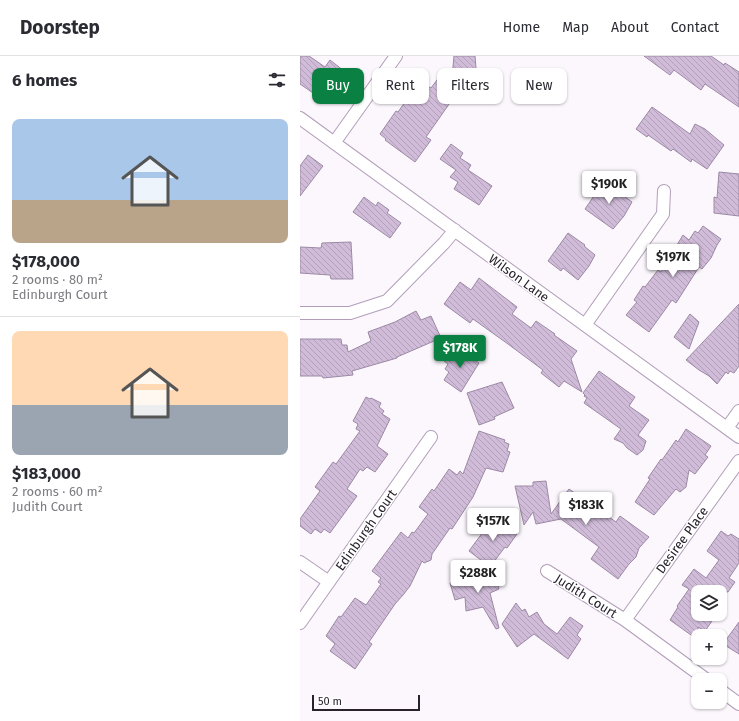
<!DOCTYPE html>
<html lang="en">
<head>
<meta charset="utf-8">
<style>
  :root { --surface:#fff; --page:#f7f7f7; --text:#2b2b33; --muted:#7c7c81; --line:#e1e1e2; --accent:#0b8043 }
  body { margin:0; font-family:"Fira Sans",sans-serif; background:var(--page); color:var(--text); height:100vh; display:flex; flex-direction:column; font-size:15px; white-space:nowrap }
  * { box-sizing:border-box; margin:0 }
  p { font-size:13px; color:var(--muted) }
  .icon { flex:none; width:22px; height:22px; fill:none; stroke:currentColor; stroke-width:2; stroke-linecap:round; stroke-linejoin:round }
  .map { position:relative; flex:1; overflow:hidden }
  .details { display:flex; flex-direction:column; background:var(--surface); width:300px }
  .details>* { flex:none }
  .top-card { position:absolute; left:12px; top:12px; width:367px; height:36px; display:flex; gap:8px }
  .tools { position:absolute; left:391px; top:529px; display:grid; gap:8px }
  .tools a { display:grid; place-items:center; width:36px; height:36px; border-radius:8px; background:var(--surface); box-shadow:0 1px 3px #0004; font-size:20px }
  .scale { position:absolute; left:12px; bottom:10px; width:108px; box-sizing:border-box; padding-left:4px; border:2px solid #29222d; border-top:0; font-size:11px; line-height:14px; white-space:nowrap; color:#29222d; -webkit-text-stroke:3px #fff; paint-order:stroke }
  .price { position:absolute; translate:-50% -34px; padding:0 9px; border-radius:4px; background:#fff; color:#222; font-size:13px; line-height:26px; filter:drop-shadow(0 1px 2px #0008) }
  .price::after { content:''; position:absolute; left:50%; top:24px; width:12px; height:9px; margin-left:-6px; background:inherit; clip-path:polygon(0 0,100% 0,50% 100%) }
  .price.on { background:var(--accent); color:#fff }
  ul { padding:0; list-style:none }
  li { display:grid; align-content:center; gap:8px; height:212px; padding:0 12px }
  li+li { border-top:1px solid var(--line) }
  li span { display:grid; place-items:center; height:124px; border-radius:8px; color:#555 }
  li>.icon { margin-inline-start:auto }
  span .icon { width:72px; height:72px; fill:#fffc; stroke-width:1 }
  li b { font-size:17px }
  h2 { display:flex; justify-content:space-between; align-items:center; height:48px; padding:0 12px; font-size:17px }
  .tag { padding:0 14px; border-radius:8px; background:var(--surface); box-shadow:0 1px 3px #0004; font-size:14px; line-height:36px }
  .tag.on { background:var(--accent); color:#fff }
  header { display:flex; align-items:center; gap:24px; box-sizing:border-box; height:56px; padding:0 20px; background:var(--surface); border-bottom:1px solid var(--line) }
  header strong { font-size:19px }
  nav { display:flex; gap:22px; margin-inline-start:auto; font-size:14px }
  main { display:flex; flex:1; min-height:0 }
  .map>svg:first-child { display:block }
</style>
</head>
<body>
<header>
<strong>Doorstep</strong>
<nav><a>Home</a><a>Map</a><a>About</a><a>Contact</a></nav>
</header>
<main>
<section class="details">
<h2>6 homes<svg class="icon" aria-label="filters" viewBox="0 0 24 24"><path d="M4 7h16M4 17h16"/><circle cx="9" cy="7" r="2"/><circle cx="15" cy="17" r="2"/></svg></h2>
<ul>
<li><span style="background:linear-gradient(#a9c7e8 65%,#b9a48a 0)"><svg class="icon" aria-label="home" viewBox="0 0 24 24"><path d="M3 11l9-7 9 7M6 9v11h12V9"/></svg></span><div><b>$178,000</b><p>2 rooms · 80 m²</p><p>Edinburgh Court</p></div></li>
<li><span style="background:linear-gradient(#ffd9b3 60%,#9aa5b1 0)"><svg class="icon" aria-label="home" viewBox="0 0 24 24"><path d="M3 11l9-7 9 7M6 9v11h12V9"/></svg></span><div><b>$183,000</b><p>2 rooms · 60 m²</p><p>Judith Court</p></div></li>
</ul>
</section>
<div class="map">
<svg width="439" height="665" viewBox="0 0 439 665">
  <defs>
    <pattern id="building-back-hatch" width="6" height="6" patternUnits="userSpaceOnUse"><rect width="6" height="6" fill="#d0bcd9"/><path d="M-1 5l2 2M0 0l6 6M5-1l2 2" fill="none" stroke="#b3a1bb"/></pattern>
  </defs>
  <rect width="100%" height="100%" fill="#fbf7fd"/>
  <!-- building -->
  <path fill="url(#building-back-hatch)" stroke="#9c89a4" d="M0,0H9L25,11L30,4L44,15L42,18L44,19L29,41L21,35L16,39L0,28Z
    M154,0H175L176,12L179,15L159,44L154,41L126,81L131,84L115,106L85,84L86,83L80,78L96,55L98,56L110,39L117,44L120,39L123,40L129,31L131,32L140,20L141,21L144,17L152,22Z
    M344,0H411L424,9L425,7L439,16V51L405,28L401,34L374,14L370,19Z
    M352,51L390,78L395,68L405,73L424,89L407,113L392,103L391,106L373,93L371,95L348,79L347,81L336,73Z
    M151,88L163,97L160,102L171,109L168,114L192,130L179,149L154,133L158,126L150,121L156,114L140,103Z
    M8,99L23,110L0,140V110Z
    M419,116L439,118V160L414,157V141L417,142Z
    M305,124L318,134L317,135L332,146L324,160L313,173L285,153Z
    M64,141L76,150L78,146L89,154L87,157L101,167L90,182L53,156Z
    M403,170L421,183L417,189L411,202L402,213L399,211L376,247L372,244L349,276L326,259L337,246L334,244L343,230L345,231L358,214L361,216L376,195L374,194L383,179L389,184L395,175L398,177Z
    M268,177L285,189L284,190L295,199L289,210L278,224L263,212L261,215L248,205Z
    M51,186L53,223H31L30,219L0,217V191L21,192L22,187Z
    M179,222L217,251L212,258L231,272L236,265L255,278L254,279L277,295L271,303L282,336L264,325L259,331L241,317L243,314L208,288L173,263L170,267L144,248L160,226L171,234Z
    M439,248V310L434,317L430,315L428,318L426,316L417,328L409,320L399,314L386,304Z
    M116,255L121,264L131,260L141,282L97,301V302L52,315L53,319L23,322L22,320H0V283H41L42,289H47L48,296L71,285L68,276L95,266Z
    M390,258L399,266L389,293L374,281Z
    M153,293L161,298L163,296L179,307L161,336L144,324L149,316L145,313L148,308L144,305Z
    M299,315L335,341L329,350L349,364L338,379L346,385L343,394L337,399L327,392L323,387L314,383L321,373L284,347L287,342L284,340L285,339L283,337Z
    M202,326L214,352L194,361L195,363L179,369L167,337Z
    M66,341L70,343L71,342L81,347L79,351L84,355L82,358L90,363L77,390L88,398L75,416L67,411L63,415L60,413L47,433L57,440L30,477L24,473L21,477L15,473L11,478L0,470V463L20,435L15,431L33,406L36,408L60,375L56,373L58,368L53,365Z
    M386,373L411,390L405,399L408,401L395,418L389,414L386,431L380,436L376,433L354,459L335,446L350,423L348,422L361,403L362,404L376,384L378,386Z
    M179,375L205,384L204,386L209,388L207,395L210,396L203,416L186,412L173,441L152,473L150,472L132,498L131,504L124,507L122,505L110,530L103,539L95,548L69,586L72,588L55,613L30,595L35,588L26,580L39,560L41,561L55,542L66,549L81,528L78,526L81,522L72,515L101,476L108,482L112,476L114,477L128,458L119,451L132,433L134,435L149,413L157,419L160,415L163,418Z
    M246,425L251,458L269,433L316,466L320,460L349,481L339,492L336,501L329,508L318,523L291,503L299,491L261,463L236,468L233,456L224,469L215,430H233V426Z
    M194,461L217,478L207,492L205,491L190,511L169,495Z
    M421,475L428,480L431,478L439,483V507L429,522L435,526L428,536H398V558H415L411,565H412L405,575L398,571V584L370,564L378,551L377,550L389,533L382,529L394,513L406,522L419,504L407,495Z
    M195,517L199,533L190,537L199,572L196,573L183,551L166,555L165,541L155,544L150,527Z
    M216,547L222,555L225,553L229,561L237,556L244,568L257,578L270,561L283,570L277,579L281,583L268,603L234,578L217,591L202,568Z
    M439,566V598L423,588Z"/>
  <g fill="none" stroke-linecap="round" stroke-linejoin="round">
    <defs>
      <path id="minor" d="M0,62L439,381
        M34,87L96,0
        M0,257H50L87,245L144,187L155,174
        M285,269L363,158L364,135
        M427,372L439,355
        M0,506L29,526
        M247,515L325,564L407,624
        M325,564L439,405
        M0,567L131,381
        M420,634L439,648"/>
    </defs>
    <!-- minor casing -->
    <use href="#minor" stroke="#b29eba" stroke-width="14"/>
    <!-- minor -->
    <use href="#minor" stroke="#fff" stroke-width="12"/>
  </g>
  <g text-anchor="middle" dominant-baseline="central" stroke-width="3" stroke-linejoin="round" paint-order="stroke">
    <!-- street labels -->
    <g font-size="13" fill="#29222d" stroke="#fff">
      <text transform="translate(219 222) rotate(36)">Wilson Lane</text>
      <text transform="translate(66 474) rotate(-55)">Edinburgh Court</text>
      <text transform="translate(382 484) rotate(-54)">Desiree Place</text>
      <text transform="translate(286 540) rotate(32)">Judith Court</text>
    </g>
  </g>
</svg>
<div class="tools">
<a><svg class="icon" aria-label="layers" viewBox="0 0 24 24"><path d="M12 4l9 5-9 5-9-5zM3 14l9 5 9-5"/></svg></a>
<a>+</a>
<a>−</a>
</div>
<div class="scale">50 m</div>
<b class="price" style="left:309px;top:149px">$190K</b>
<b class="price" style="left:373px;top:222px">$197K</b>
<b class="price on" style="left:160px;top:313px">$178K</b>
<b class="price" style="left:286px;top:470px">$183K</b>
<b class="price" style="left:193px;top:486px">$157K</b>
<b class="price" style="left:178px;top:538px">$288K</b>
<div class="top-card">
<a class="tag on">Buy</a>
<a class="tag">Rent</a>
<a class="tag">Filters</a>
<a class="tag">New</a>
</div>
</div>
</main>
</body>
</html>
